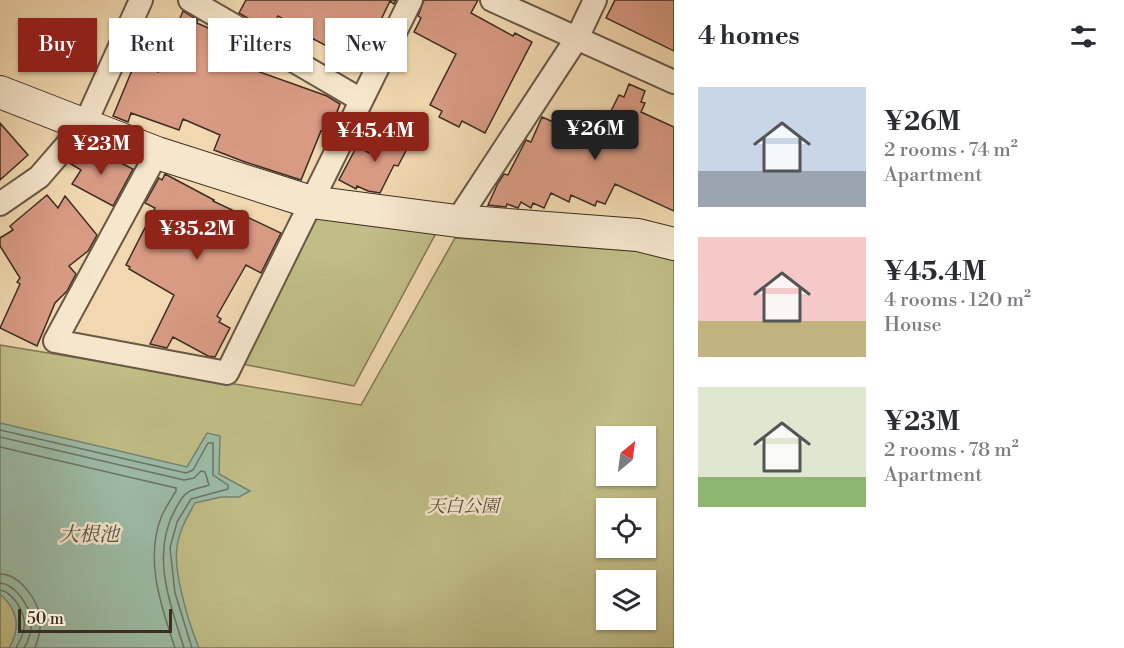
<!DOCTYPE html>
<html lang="en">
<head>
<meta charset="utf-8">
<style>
  :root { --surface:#fff; --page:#f7f7f7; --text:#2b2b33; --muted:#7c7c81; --accent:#8f2418 }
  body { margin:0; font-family:"Libre Bodoni","Noto Serif JP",serif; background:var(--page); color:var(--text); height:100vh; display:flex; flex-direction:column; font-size:22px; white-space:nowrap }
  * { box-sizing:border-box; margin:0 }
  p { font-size:20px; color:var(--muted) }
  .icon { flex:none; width:33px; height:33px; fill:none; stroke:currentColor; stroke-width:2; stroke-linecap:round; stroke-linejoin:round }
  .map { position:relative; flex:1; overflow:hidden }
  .side { display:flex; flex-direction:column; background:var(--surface); width:450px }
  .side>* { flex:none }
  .top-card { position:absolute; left:18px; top:18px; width:566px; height:54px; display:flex; gap:12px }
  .needle { width:39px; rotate:29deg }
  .tools { position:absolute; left:596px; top:426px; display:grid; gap:12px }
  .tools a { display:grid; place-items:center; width:60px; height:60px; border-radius:0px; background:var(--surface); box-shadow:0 2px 4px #0004; font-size:30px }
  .scale { position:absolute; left:18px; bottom:15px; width:154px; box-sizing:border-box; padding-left:6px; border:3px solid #3b2e22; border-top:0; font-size:16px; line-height:21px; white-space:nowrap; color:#3b2e22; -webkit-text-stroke:4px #f6e6cc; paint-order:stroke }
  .price { position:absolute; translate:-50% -51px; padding:0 14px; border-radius:6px; background:var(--accent); color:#fff; font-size:20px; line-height:39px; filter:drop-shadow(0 2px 3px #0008) }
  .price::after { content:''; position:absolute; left:50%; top:36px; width:18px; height:14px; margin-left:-9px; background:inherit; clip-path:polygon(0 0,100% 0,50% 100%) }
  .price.selected { background:#222; color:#fff }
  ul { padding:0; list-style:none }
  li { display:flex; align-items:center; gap:18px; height:150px; padding:0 24px }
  li span { display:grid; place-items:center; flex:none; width:168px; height:120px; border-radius:0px; color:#555 }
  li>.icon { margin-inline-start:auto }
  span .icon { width:72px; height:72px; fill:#fffc; stroke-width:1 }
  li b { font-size:26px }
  h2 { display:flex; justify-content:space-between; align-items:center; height:72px; padding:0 24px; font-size:26px }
  .pill { padding:0 21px; border-radius:0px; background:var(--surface); box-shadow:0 2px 4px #0004; font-size:21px; line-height:54px }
  .pill.selected { background:var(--accent); color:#fff }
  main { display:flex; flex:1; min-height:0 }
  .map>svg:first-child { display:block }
</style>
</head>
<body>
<main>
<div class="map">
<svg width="674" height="648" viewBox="0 0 674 648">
  <rect width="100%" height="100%" fill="#f1d8b0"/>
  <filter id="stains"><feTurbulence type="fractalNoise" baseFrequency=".00333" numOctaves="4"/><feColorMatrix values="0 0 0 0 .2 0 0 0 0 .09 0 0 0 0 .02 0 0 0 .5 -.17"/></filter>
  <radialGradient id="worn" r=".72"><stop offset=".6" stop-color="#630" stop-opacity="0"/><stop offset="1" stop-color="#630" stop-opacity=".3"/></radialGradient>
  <!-- green -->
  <path fill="#c0bd87" stroke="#7e7654" stroke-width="1.5" fill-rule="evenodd" d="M311,217L436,233L354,386L242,364Z
    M455,238L636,251L674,259V648H0V345L361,405ZM606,436H645V476H606ZM606,508H645V548H606ZM606,580H645V620H606Z"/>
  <!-- water -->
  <path fill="#9cbba6" stroke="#758371" stroke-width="1.5" d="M0,423L187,467L207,433L220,436L219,474L250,491L239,497H221L195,503C187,517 179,531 177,547C173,572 189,624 199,648H9C21,628 18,610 0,594Z"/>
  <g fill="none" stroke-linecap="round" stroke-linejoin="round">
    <!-- shore -->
    <path stroke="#6c7464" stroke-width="1.5" d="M0,430L186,473L193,470L208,443H213V475L228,485V489L191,499L177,522L170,548L175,593L192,648
      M0,437L184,480L194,478L201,471L205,472L209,485C202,488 193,488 187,493C182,496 179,503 176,508C150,553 170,603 184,648
      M0,447L176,488V491C171,499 166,507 162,515C144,559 161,606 175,648
      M0,574C20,574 39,601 40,620C41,629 38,640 35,648
      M0,583C15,584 30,606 31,621C32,629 29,641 24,648
      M0,590C12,592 22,608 24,620C26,629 20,641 16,648"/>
  </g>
  <!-- building -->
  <path fill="#d89a83" stroke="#3b2e22" stroke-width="1.5" d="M246,0H396L394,4L390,1L367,49L358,45L351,59L304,34L306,31L278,16L270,31L266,29L239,13Z
    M424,0H478L471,13L513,36L515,33L532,42L485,133L462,121L459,127L439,117L442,111L430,105L456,54L414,32L421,18L418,16Z
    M615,0H674V51L606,18Z
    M183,11L198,20L197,23L222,34L218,43L246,53L245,56L258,61L254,70L327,96L340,104L333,123L329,122L325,132L321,131L301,180L245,162L214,150L220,135L183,119L179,130L131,113L128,122L113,116L135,63L158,72Z
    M629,84L645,91L641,102L645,103L641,112L674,127V211L615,184L605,204L597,201L595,206L571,195L569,202L551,193L544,208L533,203L531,208L521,202L518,208L507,204L506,207L488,205L498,183L504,174L508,175L526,140L531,142L542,117L596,141L619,95L624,97Z
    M0,123L28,155L0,180Z
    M382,129L410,143L398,166L394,165L380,193L368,191L357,186L356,189L339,180L357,146L369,153Z
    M84,146L110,161L111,158L133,169L113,206L72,184L81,170L71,164Z
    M165,174L214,200L213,201L281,233L261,273L246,265L217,316L221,319L219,322L230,328L215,357L208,356L173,337L167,348L150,344L174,295L129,269L130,267L126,265L155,208L145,203L159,178L162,180Z
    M47,195L58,208L65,196L97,235L88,251L69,266L76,274L67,291L55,303L37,346L0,328L20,284L17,282L20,278L0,246V238L13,230L10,226Z"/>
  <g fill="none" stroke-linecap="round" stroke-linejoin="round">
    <defs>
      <path id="street" d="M190,0L361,100
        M492,0L674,82
        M157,153L55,341L227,373L411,0
        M0,204L39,177L85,124L141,0
        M457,221L577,38L595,0"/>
      <path id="secondary" d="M0,92L157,153L311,202L457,221L638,235L674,244"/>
    </defs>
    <!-- street casing -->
    <use href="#street" stroke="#685846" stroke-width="26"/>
    <!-- secondary casing -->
    <use href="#secondary" stroke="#3b2e22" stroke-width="34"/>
    <!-- street -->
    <use href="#street" stroke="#f6e6cc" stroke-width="22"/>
    <!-- secondary -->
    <use href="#secondary" stroke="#f6e6cc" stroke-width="32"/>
  </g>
  <g text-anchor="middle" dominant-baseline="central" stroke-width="5" stroke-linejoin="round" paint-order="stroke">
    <!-- park labels -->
    <g font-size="18" font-style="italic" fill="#564b36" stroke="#f6e6cc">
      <text x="463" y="506">天白公園</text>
    </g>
    <!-- water labels -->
    <g font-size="20" font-style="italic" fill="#535143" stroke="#f6e6cc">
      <text x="89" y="535">大根池</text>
    </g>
  </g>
  <rect width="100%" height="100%" filter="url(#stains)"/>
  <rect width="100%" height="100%" fill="url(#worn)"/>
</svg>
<div class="tools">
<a><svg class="needle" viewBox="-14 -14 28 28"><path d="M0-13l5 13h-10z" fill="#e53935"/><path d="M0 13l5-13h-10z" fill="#7c7c81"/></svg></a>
<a><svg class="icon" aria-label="locate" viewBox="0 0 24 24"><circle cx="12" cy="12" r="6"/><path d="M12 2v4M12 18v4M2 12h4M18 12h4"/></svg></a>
<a><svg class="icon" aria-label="layers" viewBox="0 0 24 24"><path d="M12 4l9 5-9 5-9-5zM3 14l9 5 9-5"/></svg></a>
</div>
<div class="scale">50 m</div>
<b class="price selected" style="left:595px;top:161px">¥26M</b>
<b class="price" style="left:375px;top:163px">¥45.4M</b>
<b class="price" style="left:101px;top:176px">¥23M</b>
<b class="price" style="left:197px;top:261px">¥35.2M</b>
<div class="top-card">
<a class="pill selected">Buy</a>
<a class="pill">Rent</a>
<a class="pill">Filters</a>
<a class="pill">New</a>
</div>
</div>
<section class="side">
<h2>4 homes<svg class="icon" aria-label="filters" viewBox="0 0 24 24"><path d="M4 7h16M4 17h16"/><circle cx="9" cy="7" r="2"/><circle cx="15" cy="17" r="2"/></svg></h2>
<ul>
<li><span style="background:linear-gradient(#c9d6e8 70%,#9aa5b1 0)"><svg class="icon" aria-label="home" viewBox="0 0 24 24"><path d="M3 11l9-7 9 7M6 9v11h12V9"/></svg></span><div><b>¥26M</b><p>2 rooms · 74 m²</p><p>Apartment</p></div></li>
<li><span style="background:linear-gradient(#f6c9c9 70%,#c2b280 0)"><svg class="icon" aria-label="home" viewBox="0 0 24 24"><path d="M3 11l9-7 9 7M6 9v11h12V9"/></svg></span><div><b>¥45.4M</b><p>4 rooms · 120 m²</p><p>House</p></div></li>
<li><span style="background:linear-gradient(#dfe7d0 75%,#8fb573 0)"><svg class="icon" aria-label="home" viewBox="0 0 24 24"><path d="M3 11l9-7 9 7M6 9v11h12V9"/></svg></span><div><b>¥23M</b><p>2 rooms · 78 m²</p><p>Apartment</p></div></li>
</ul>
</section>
</main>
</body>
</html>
